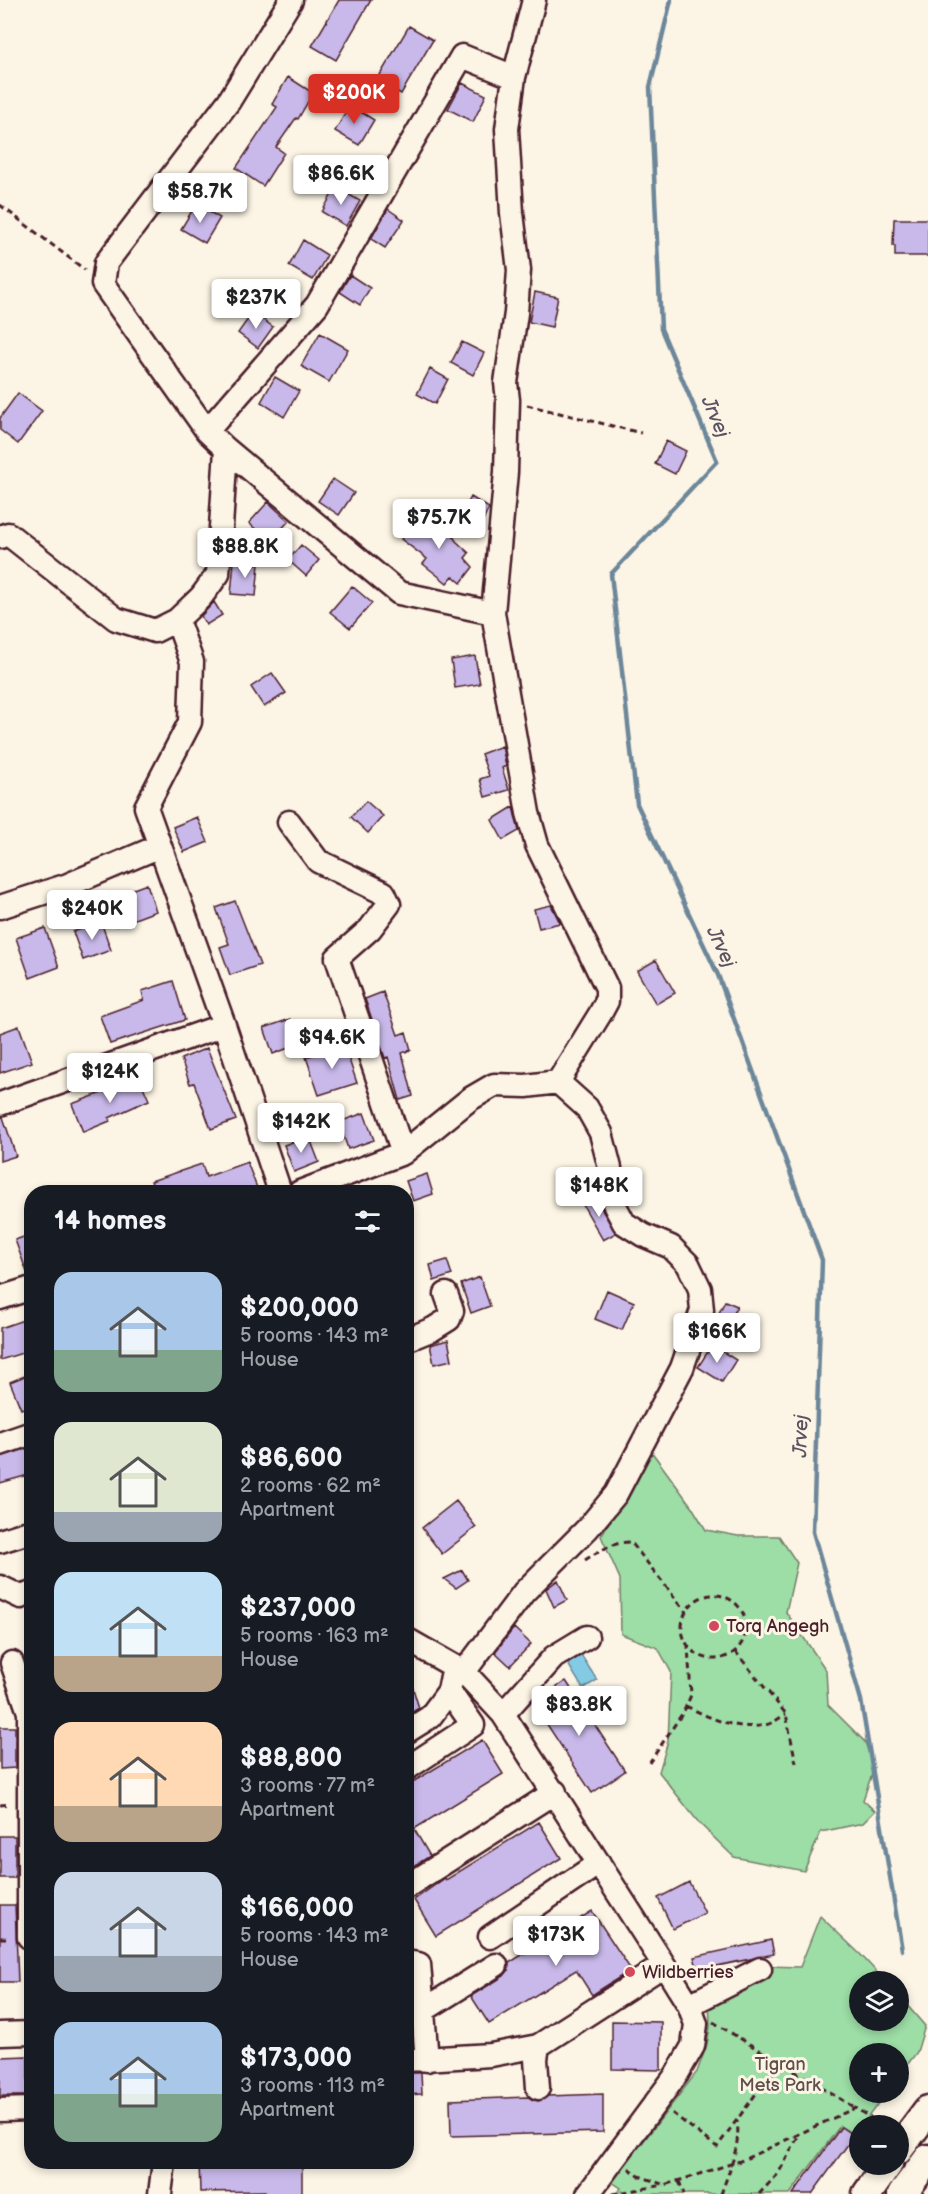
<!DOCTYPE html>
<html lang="en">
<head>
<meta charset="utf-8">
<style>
  :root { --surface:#171b24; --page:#20242c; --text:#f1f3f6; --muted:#9ea1a6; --accent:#d93025 }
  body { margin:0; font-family:"Balsamiq Sans",sans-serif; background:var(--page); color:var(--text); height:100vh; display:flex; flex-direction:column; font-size:22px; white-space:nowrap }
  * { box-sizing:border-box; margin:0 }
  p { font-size:20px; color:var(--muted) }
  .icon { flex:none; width:33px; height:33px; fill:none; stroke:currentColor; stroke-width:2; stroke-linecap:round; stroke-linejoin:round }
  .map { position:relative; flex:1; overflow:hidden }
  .sheet { position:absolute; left:24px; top:1185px; width:390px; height:984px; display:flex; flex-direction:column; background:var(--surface); border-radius:24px; box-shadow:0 3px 9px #0003 }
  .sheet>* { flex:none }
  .controls { position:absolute; left:849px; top:1971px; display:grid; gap:12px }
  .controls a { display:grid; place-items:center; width:60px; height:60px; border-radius:50%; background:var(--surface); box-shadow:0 3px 9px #0003; font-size:30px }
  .price { position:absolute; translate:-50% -51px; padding:0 14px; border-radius:6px; background:#fff; color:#222; font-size:20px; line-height:39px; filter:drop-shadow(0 2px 3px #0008) }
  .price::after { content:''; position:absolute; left:50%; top:36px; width:18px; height:14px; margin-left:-9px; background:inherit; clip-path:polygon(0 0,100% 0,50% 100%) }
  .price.on { background:var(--accent); color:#fff }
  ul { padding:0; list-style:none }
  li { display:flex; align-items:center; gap:18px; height:150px; padding:0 30px }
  li span { display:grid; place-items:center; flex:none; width:168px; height:120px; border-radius:18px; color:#555 }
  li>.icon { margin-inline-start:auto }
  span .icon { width:72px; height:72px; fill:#fffc; stroke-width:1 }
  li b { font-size:26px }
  h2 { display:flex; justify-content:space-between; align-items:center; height:72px; padding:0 30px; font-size:26px }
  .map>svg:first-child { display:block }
</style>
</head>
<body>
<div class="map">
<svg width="928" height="2194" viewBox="0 0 928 2194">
  <rect width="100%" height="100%" fill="#fcf5e5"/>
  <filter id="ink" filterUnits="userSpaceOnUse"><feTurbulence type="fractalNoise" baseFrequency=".0167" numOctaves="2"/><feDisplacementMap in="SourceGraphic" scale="12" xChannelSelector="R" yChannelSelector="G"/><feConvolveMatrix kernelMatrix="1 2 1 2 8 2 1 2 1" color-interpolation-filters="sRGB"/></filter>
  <g filter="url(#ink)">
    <!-- green -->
    <path fill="#9ddda6" stroke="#747e68" stroke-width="1.5" d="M651,1451L692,1507L706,1530L738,1536H779L797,1563L786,1612L826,1670L828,1705L865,1742L874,1768L863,1800L875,1811L863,1823L821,1832L804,1871L734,1857L699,1823L659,1772L668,1741L671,1672L658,1648L621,1634L620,1579L601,1536Z
      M820,1916L860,1954L885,1981L860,1982V2020H898L899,1996L925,2026L917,2052L899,2076L898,2054H860V2092L886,2093L862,2125L860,2126L854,2135L840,2126L790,2194H617L621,2188L612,2182L697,2072L707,2044L710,2027L709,1997L766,1966L800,1967Z"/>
    <!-- water -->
    <path fill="#83cbe4" stroke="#6c869a" stroke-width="1.5" d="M581,1655L597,1680L583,1689L568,1664Z"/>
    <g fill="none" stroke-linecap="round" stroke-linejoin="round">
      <!-- stream -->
      <path stroke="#6c869a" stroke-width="4.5" d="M671,0L650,87L661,329L717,461L611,574L637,804L718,975L822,1260L813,1532L861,1700L902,1950"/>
    </g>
    <!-- building -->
    <path fill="#c9b9ea" stroke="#4a1f2b" stroke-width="1.5" d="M339,0H371L336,60L312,46Z
      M409,26L433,40L401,94L377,80Z
      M288,77L313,93L298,119L296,118L276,147L284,153L263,186L236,168L277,107L272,104Z
      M462,83L486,95L473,122L448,109Z
      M350,105L374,120L359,145L335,131Z
      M336,187L360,201L346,226L322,212Z
      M196,204L220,218L205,243L181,229Z
      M388,209L404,220L385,248L371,239Z
      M894,219H928V256H895V246H893Z
      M303,240L327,255L313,280L289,266Z
      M350,275L370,288L360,305L340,292Z
      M535,292L558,297L552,327L529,322Z
      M253,312L273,327L258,348L238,333Z
      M320,333L348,349L329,382L301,366Z
      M462,342L484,353L473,375L451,363Z
      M430,369L448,379L435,404L417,394Z
      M275,377L299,391L284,417L261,402Z
      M18,393L42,411L18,444L0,430V418Z
      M666,441L686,451L675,474L655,464Z
      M333,479L354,493L339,515L318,501Z
      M471,497L489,508L482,523L463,512Z
      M268,502L289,521L269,542L249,523Z
      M420,515L432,524L437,522L447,526L456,541L469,553L465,558L473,567L461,583L453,576L447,583L423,564L427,559L401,539Z
      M301,545L319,560L306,576L288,560Z
      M234,562L259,564L256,596L231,594Z
      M352,586L372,603L350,628L330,612Z
      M214,602L222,615L206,625L201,616Z
      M475,656L480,684L455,688L451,660Z
      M272,673L286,693L264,707L251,687Z
      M502,746L506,766L502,768L509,790L485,797L480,779L489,776L481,754Z
      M366,801L383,816L368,833L351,817Z
      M513,807L519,831L503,840L492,820Z
      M197,817L208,842L184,852L173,827Z
      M147,884L156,911L116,926L106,899Z
      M235,901L260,965L230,975L220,947L229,944L216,908Z
      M551,905L560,923L539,928L534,909Z
      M101,922L111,950L83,960L73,932Z
      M45,928L59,967L30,978L16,938Z
      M656,960L675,993L656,1004L637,971Z
      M173,981L185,1020L110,1044L100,1016L144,1000L142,991Z
      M383,992L398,1035L406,1032L411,1050L402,1053L413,1096L400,1100L388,1057L385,1058L365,999Z
      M290,1019L299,1044L273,1054L264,1028Z
      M19,1026L32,1062L0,1073V1033Z
      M344,1045L357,1083L319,1095L306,1057Z
      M207,1048L236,1120L211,1129L194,1083L190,1084L181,1059Z
      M138,1075L149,1100L109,1118L110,1121L83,1132L72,1104L118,1087L116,1084Z
      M364,1113L374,1140L348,1149L339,1122Z
      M0,1117H3L16,1156L0,1161Z
      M309,1136L319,1162L294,1172L284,1145Z
      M247,1162L257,1188L246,1192H155L151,1181L202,1164L206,1177Z
      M427,1174L433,1194L413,1201L406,1181Z
      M598,1196L603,1212L616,1233L603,1240L583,1205Z
      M32,1234V1275H28L15,1240Z
      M447,1260L452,1275L434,1281L430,1265Z
      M480,1277L490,1306L471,1313L461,1284Z
      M607,1290L634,1302L622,1330L595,1319Z
      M725,1301L737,1306L731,1319L719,1313Z
      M32,1317V1350L0,1360V1328Z
      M448,1340L452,1360L434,1364L430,1345Z
      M712,1345L736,1360L722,1382L698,1367Z
      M32,1373V1405L21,1409L10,1382Z
      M32,1447V1474L0,1483V1457Z
      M456,1501L476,1527L442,1554L422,1528Z
      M462,1570L468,1580L456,1588L444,1579Z
      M558,1580L567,1600L554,1607L546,1589Z
      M514,1628L531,1644L510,1666L495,1652Z
      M410,1679L419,1708L406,1716V1680Z
      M566,1681L625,1771L592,1793L533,1703Z
      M0,1727H15V1768L0,1769Z
      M482,1740L503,1774L414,1829L430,1856L411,1868L406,1860V1786Z
      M539,1822L561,1858L436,1936L414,1900L445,1878L446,1880Z
      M0,1836H15V1878H0Z
      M689,1882L705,1913L673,1929L658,1898Z
      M0,1905H15L18,1982H0Z
      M592,1911L631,1970L592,1995L576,1970L489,2024L471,1996L504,1976L508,1971L509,1963Z
      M771,1940L774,1954L698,1970L694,1957Z
      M612,2021L661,2022V2070L612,2069Z
      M28,2056V2096H0V2057Z
      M406,2073H421L422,2094L406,2095Z
      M603,2094V2132L451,2136L450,2100L528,2097L538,2101L548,2096Z
      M841,2127L854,2136L812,2194H793Z
      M199,2162H302V2194H265V2191L200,2192Z"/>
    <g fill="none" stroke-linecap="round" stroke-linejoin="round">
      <defs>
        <path id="minor" d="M291,0L229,101L106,263L103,284L207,431L226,449L399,593L493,613
          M534,0L514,77L507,129L512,213L519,270L516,313L506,383L508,400L506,472L493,613L528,813L537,845L607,988V1001L600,1014L558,1082
          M207,431L317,305L462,56L514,77
          M226,449L218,574L201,597L177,620L192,662L190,722L146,807L224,1025L280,1192
          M0,537L8,534L116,619L155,631L177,620
          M289,822L318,861L384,893L389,904L370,929L337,958L403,1153
          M0,907L68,885L160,846
          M0,1104L224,1025
          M300,1192L403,1153L470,1099L494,1085L526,1086L558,1082
          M0,1298L32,1288
          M406,1340L433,1329L449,1319L452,1311L446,1294
          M0,1444L32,1433
          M0,1541L32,1531
          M0,1587L21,1597L32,1593
          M406,1639L464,1672L503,1714L664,1965L689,2005L696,2024L693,2046L677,2074L588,2194
          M12,1663L32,1721
          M464,1672L524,1592L588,1528L616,1494L682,1368L702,1310L700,1289L688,1264L671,1247L643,1235L624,1223L615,1206L608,1185L610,1168L601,1133L587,1108L558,1082
          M29,1714V1937L32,1939
          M503,1714L554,1657L587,1637
          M406,1732L430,1717L449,1691L452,1676
          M406,1769L473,1725L449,1691
          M406,1887L555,1792
          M490,1937L599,1863
          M406,1962L419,1964L427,2060
          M689,2005L760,1969
          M424,2010L496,1965
          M0,2034L32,2033
          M538,2046L536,2059L538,2088
          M406,2060L491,2055L538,2046L664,1965
          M0,2110L32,2109
          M160,2194L164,2162"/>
        <path id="major" d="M898,2150L928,2110
          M867,2194L888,2164
          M902,2194L928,2159"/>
      </defs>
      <!-- minor casing -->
      <use href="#minor" stroke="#4a1f2b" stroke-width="27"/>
      <!-- major casing -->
      <use href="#major" stroke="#4a1f2b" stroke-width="33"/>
      <!-- path -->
      <path stroke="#4a1f2b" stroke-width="3" stroke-dasharray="6 4.5" stroke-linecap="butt" d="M0,205L85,270
        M527,405L641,433
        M585,1560C599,1551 613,1542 631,1542L686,1612
        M682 1627a32 32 0 1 1 64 0a32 32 0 1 1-64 0Z
        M735,1651L786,1714L796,1763
        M686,1706C710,1718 737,1731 765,1725C772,1724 779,1718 786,1714
        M649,1763L684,1711L691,1695L688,1646
        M0,1805L10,1804
        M0,1938H10
        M713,2022L855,2108
        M672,2113L717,2147L780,2061
        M629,2168L639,2176L665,2185L743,2160L855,2108L877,2122
        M679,2181L684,2194
        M612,2194L664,2185
        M721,2194C729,2171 741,2145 737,2121
        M751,2194H752
        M759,2194L778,2174L799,2135"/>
      <!-- minor -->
      <use href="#minor" stroke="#fcf5e5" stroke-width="22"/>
      <!-- major -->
      <use href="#major" stroke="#fcf5e5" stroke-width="28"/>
    </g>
  </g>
  <!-- markers -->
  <g fill="#d1495b" stroke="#fcf5e5" stroke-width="2">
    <circle cx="714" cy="1626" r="6"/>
    <circle cx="630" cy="1972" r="6"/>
  </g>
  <g text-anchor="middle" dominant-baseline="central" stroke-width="6" stroke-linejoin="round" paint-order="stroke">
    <!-- poi labels -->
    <g font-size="18" fill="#4a1f2b" stroke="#fcf5e5" text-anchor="start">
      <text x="726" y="1626">Torq Angegh</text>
      <text x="642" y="1972">Wildberries</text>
    </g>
    <!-- park labels -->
    <g font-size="18" fill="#5f4e4a" stroke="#fcf5e5">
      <text x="780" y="2064">Tigran<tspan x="780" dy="21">Mets Park</tspan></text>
    </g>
    <!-- water labels -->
    <g font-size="20" font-style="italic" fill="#5b5362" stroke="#fcf5e5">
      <text transform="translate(715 417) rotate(67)">Jrvej</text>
      <text transform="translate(721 947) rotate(65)">Jrvej</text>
      <text transform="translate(801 1436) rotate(-88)">Jrvej</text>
    </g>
  </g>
</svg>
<div class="controls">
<a><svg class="icon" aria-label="layers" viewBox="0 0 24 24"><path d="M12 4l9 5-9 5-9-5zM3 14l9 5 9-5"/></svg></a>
<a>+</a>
<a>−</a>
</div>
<b class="price on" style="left:354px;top:125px">$200K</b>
<b class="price" style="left:341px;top:206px">$86.6K</b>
<b class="price" style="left:200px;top:224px">$58.7K</b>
<b class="price" style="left:256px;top:330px">$237K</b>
<b class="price" style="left:439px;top:550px">$75.7K</b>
<b class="price" style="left:245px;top:579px">$88.8K</b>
<b class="price" style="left:92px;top:941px">$240K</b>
<b class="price" style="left:332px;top:1070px">$94.6K</b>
<b class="price" style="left:110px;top:1104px">$124K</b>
<b class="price" style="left:301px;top:1154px">$142K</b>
<b class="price" style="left:599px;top:1218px">$148K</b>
<b class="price" style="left:717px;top:1364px">$166K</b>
<b class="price" style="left:579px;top:1737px">$83.8K</b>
<b class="price" style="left:556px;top:1967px">$173K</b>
<section class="sheet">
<h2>14 homes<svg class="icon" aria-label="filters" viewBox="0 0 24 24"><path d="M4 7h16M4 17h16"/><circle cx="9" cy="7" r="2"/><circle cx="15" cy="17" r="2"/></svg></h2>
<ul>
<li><span style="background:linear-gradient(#a9c7e8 65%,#7fa58c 0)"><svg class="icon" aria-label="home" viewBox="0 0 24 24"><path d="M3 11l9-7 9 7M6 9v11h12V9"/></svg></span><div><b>$200,000</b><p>5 rooms · 143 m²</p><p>House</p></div></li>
<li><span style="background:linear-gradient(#dfe7d0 75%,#9aa5b1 0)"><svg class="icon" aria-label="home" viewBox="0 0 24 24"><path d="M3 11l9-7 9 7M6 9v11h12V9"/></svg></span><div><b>$86,600</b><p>2 rooms · 62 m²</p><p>Apartment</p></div></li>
<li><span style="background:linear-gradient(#bfe0f5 70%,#b9a48a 0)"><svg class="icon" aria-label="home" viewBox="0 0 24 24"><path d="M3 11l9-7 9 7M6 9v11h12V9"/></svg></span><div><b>$237,000</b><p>5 rooms · 163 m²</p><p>House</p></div></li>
<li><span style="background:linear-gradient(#ffd9b3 70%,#b9a48a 0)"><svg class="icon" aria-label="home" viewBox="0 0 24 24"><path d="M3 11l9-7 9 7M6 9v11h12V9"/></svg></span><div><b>$88,800</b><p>3 rooms · 77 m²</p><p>Apartment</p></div></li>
<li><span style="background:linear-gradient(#c9d6e8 70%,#9aa5b1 0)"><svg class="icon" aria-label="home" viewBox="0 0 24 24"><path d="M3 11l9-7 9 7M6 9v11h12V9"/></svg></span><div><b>$166,000</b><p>5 rooms · 143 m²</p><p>House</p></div></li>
<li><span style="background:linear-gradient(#a9c7e8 60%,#7fa58c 0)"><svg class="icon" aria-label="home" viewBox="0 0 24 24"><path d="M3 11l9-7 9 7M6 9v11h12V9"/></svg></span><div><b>$173,000</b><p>3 rooms · 113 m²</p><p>Apartment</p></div></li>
</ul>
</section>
</div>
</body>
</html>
